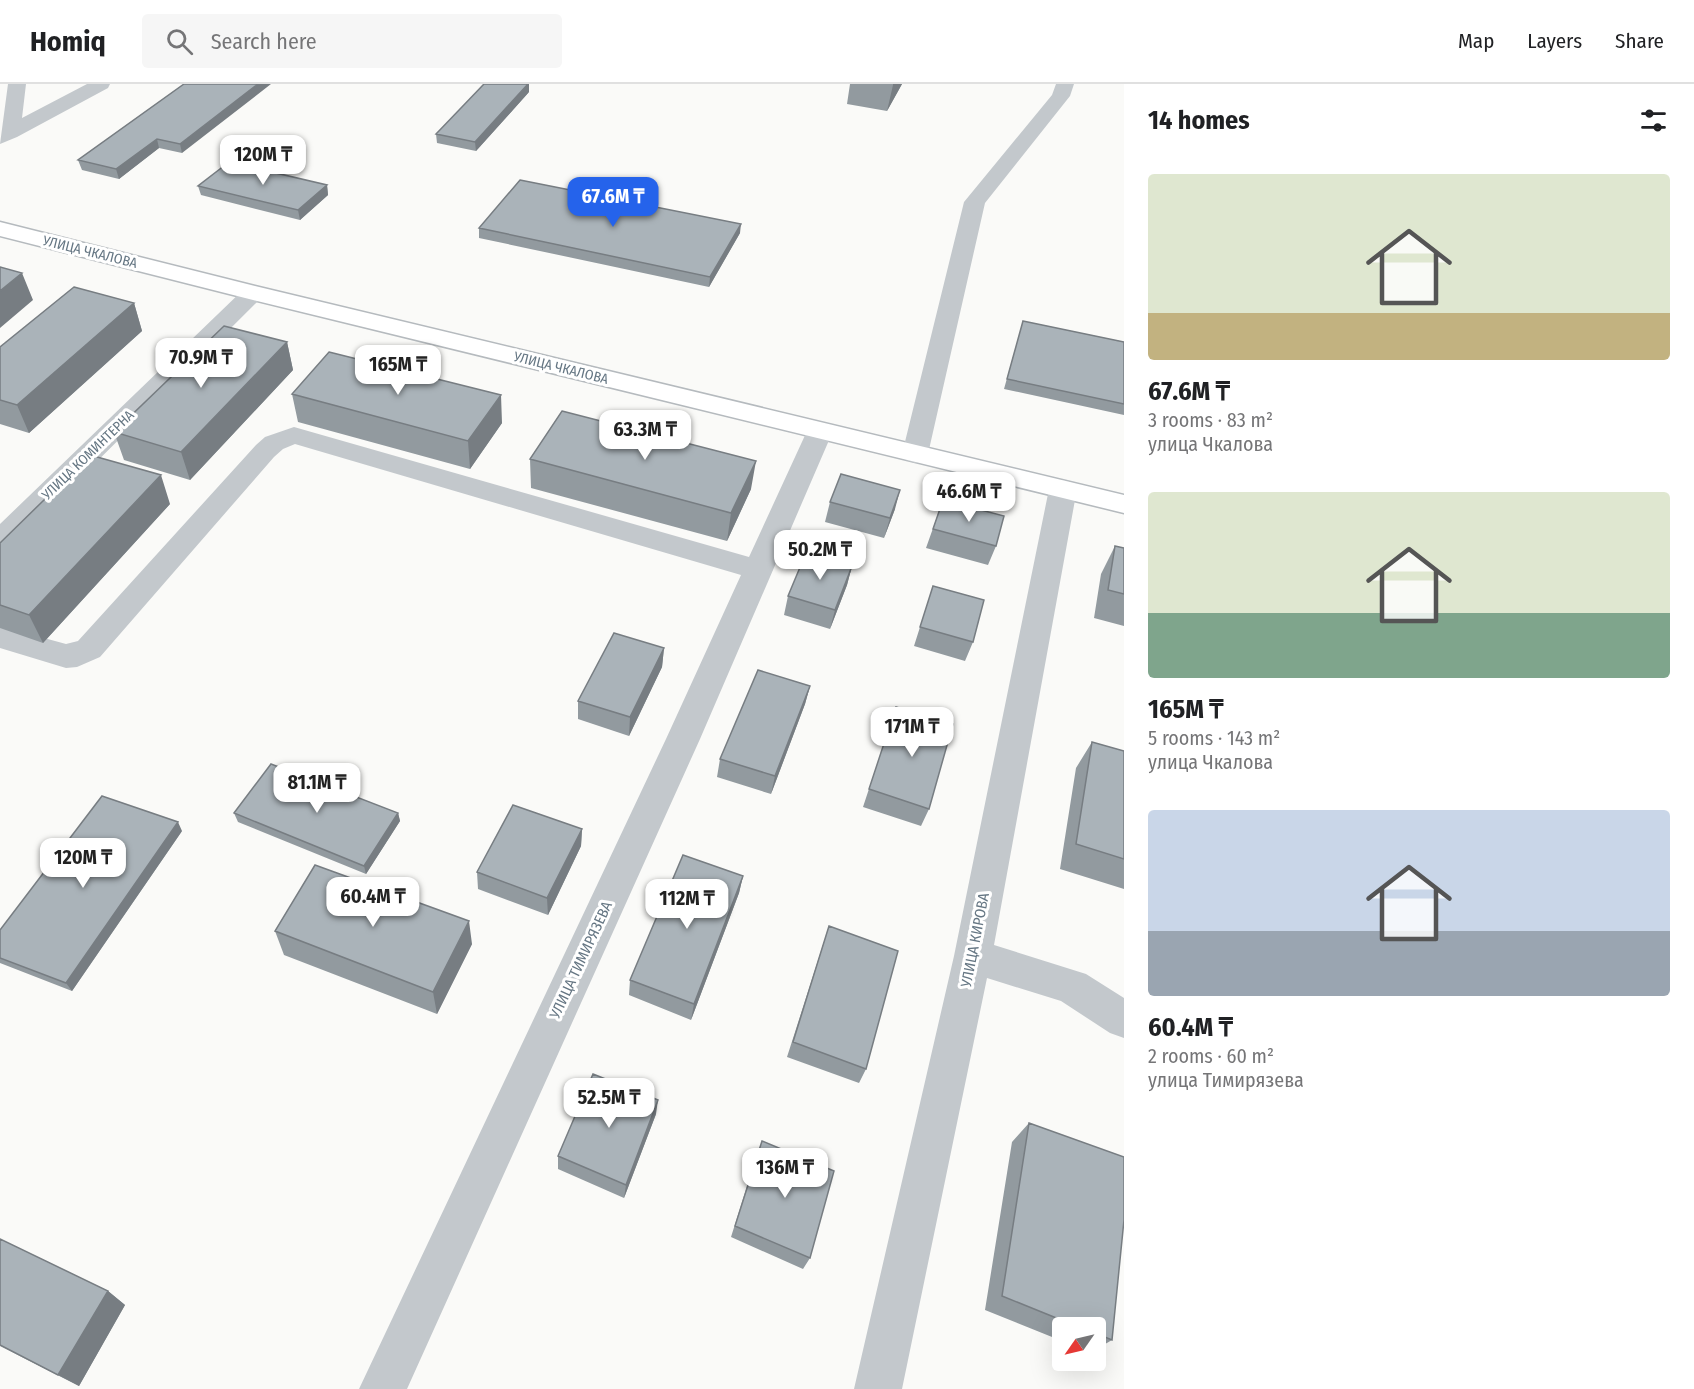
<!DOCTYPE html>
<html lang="en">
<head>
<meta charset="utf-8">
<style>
  :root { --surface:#fff; --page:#f6f6f6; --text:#202124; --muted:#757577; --line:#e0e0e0; --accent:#2563eb }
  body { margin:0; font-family:"Fira Sans Condensed",sans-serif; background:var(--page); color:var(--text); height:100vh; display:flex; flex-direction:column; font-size:22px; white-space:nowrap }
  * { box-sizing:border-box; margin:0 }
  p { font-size:20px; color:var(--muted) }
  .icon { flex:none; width:33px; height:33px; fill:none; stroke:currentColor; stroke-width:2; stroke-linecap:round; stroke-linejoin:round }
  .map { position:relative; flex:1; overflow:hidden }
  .panel { display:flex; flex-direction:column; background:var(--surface); width:570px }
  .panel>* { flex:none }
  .needle { width:39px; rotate:236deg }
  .controls { position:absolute; left:1052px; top:1233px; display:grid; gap:12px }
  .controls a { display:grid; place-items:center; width:54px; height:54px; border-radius:6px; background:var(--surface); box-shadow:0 6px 24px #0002; font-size:30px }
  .price { position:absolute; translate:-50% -51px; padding:0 14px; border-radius:12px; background:#fff; color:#222; font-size:20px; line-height:39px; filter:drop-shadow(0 2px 3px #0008) }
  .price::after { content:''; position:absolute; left:50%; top:36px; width:18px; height:14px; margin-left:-9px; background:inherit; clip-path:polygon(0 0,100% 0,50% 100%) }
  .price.selected { background:var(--accent); color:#fff }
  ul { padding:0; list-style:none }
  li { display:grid; align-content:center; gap:12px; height:318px; padding:0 24px }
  li span { display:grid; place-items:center; height:186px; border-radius:6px; color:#555 }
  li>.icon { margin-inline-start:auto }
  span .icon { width:108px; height:108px; fill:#fffc; stroke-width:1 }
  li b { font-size:26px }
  h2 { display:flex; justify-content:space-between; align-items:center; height:72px; padding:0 24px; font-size:26px }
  header { display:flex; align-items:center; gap:36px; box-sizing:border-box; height:84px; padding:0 30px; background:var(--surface); border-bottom:2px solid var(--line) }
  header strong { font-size:28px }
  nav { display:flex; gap:33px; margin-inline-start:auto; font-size:21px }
  .search { width:420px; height:54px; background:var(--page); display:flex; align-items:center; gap:15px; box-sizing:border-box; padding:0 21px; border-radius:6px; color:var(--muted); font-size:22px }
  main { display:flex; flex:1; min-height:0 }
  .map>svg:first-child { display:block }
</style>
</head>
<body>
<header>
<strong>Homiq</strong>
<div class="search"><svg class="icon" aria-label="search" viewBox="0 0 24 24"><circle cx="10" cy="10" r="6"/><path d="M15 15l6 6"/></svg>Search here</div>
<nav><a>Map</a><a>Layers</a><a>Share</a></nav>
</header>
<main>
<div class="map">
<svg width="1124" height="1305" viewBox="0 0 1124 1305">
  <rect width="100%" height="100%" fill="#fafaf8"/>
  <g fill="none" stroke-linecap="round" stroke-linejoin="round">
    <defs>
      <path id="major" d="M0,138L255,202L1124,411V429L253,216L0,152Z"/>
    </defs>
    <!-- major casing -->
    <use href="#major" stroke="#b5babe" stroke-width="3"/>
    <!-- minor -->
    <path fill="#c3c8cc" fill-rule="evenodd" d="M8,0H26L22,34L87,0H110L108,4L17,53L0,60Z
      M1056,0H1074L1070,12L985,119L928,370L924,376L915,379L906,376L902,370L964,118L1052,11Z
      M253,202L261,204L265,209L261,214L10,464L0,467V440L245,204Z
      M820,339L829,341L833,347L700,655L407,1305H359L666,655L741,491L295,360L283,365L274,373L100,573L77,583L66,584L0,564V542L66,560L78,557L256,361L265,353L294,343L749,473L807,347L811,341Z
      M1063,396L1073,399L1077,405L994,861L1086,890L1124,914V954L1110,949L1061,917L987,894L902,1305H854L954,872L1049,405L1053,399Z"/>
    <!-- major -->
    <use href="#major" fill="#fff" fill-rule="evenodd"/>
  </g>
  <!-- wall -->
  <path fill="#929a9f" d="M184,0L182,69L159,64L119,95L82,86L78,76Z
    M850,0H902L887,27L847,20Z
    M529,8L476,67L437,59L436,50Z
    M327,101L328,111L300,136L201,111L198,102Z
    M479,144L740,149L709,203L479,154Z
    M134,219L142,247L29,349L0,340V263Z
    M1023,237L1124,258V331L1004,305Z
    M287,258L293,286L190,396L124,376L114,348Z
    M292,310L502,339L470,385L298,338Z
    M530,375L751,405L727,457L531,404Z
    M943,416L996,462L988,481L926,464Z
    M830,418L895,425L884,454L825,438Z
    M170,420L43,559L0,544V459Z
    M1115,462L1124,464V542L1094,534L1101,490Z
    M852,482L847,501L830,545L784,531L788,512Z
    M933,502L973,558L965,577L914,562Z
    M664,564L662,583L629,652L578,635V617Z
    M810,602L805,620L771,710L717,693L720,675Z
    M896,623L929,725L921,742L863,723Z
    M1092,658L1124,667V805L1060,785L1076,684Z
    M234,729H398L400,737L366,790L238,738Z
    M582,745L581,762L548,831L478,805L477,788Z
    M182,747L72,907L0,879V846Z
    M743,792L739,809L691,936L629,911L630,896Z
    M829,842L866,985L859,999L787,973Z
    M275,847L472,860L437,930L284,871Z
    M656,1030L624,1114L558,1085V1072Z
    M1029,1039L1112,1256L1095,1266V1244H1062V1257L985,1226L1012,1058Z
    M762,1057L810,1174L803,1185L731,1153L757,1070Z
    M0,1155L108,1207L125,1221L79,1302L0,1262Z"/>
  <!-- shaded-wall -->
  <path fill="#777d82" d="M258,0H271L182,69L180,60Z
    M528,0H529V8L476,67L475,58Z
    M893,0H902L887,27L893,1Z
    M157,55L159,64L119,95L116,85Z
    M327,101L328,111L300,136L298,126Z
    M741,140L740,149L709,203L710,193Z
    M22,189L33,216L0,244V207Z
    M134,219L142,247L29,349L17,321Z
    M287,258L293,286L190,396L181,368Z
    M501,311L502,339L470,385L468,357Z
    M756,377L751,405L727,457L731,429Z
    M161,391L170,420L43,559L29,531Z
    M900,406L895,425L884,454L890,434Z
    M852,482L847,501L830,545L835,526Z
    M664,564L662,583L629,652L630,633Z
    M810,602L805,620L771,710L775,692Z
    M398,729L400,737L366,790L364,782Z
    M178,738L182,747L72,907L66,899Z
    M582,745L581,762L548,831L547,814Z
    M743,792L739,809L691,936L694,920Z
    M469,837L472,860L437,930L433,908Z
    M658,1016L656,1030L624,1114L626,1101Z
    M108,1207L125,1221L79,1302L58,1291Z"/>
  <!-- building -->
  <path fill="#aab3b9" stroke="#777d82" stroke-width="1.5" d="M184,0H258L180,60L157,55L116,85L78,76Z
    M484,0H528L475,58L436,50Z
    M229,78L327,101L298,126L198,102Z
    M520,96L741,140L710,193L479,144Z
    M0,183L22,189L0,207Z
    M74,203L134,219L17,321L0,316V263Z
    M1023,237L1124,258V320L1007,295Z
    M224,242L287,258L181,368L114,348Z
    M329,268L501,311L468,357L292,310Z
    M562,327L756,377L731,429L530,375Z
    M90,371L161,391L29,531L0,521V459Z
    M841,390L900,406L890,434L830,418Z
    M943,416L1004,432L996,462L933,445Z
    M1115,462L1124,464V510L1108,506Z
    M806,469L852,482L835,526L788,512Z
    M933,502L984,516L973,558L920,543Z
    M614,549L664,564L630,633L578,617Z
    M758,586L810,602L775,692L720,675Z
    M896,623L953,640L929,725L869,705Z
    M1092,658L1124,667V775L1076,760Z
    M271,680L398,729L364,782L234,729Z
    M102,712L178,738L66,899L0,874V846Z
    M513,721L582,745L547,814L477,788Z
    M683,771L743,792L694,920L630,896Z
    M315,781L469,837L433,908L275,847Z
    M829,842L898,867L866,985L793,958Z
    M593,990L658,1016L626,1101L558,1072Z
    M1029,1039L1124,1073V1136L1112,1256L1095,1249V1244H1081L1002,1212Z
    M762,1057L834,1087L810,1174L735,1142Z
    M0,1155L108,1207L58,1291L0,1261Z"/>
  <g text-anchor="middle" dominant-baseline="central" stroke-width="6" stroke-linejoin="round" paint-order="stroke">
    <!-- far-street labels -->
    <g font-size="14" fill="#657683" stroke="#fff">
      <text transform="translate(90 168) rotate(14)">УЛИЦА ЧКАЛОВА</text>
      <text transform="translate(561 284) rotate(14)">УЛИЦА ЧКАЛОВА</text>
      <text transform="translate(88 371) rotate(-44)">УЛИЦА КОМИНТЕРНА</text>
    </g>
    <!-- street labels -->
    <g font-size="15" fill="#657683" stroke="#fff">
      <text transform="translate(975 856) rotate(-79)">УЛИЦА КИРОВА</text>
      <text transform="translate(581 876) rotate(-65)">УЛИЦА ТИМИРЯЗЕВА</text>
    </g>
  </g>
</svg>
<div class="controls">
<a><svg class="needle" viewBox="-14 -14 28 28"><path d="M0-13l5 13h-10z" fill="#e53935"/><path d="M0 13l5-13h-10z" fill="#757577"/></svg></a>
</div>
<b class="price" style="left:263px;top:102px">120M ₸</b>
<b class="price selected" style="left:613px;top:144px">67.6M ₸</b>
<b class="price" style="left:201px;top:305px">70.9M ₸</b>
<b class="price" style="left:398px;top:312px">165M ₸</b>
<b class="price" style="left:645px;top:377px">63.3M ₸</b>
<b class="price" style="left:969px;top:439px">46.6M ₸</b>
<b class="price" style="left:820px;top:497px">50.2M ₸</b>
<b class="price" style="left:912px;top:674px">171M ₸</b>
<b class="price" style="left:317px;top:730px">81.1M ₸</b>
<b class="price" style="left:83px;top:805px">120M ₸</b>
<b class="price" style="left:373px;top:844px">60.4M ₸</b>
<b class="price" style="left:687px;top:846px">112M ₸</b>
<b class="price" style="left:609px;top:1045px">52.5M ₸</b>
<b class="price" style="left:785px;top:1115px">136M ₸</b>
</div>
<section class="panel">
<h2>14 homes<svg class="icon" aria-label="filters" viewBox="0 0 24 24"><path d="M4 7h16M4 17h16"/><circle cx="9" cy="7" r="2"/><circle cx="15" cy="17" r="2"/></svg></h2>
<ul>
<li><span style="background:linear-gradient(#dfe7d0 75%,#c2b280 0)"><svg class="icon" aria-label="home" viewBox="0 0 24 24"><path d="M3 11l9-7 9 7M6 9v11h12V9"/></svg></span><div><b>67.6M ₸</b><p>3 rooms · 83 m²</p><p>улица Чкалова</p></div></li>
<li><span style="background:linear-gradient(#dfe7d0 65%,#7fa58c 0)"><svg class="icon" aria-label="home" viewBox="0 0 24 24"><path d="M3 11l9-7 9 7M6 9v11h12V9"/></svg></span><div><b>165M ₸</b><p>5 rooms · 143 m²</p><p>улица Чкалова</p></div></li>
<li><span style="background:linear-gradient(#c9d6e8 65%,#9aa5b1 0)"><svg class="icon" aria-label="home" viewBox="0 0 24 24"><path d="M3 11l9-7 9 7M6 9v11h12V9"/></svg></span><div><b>60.4M ₸</b><p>2 rooms · 60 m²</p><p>улица Тимирязева</p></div></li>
</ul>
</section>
</main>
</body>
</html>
